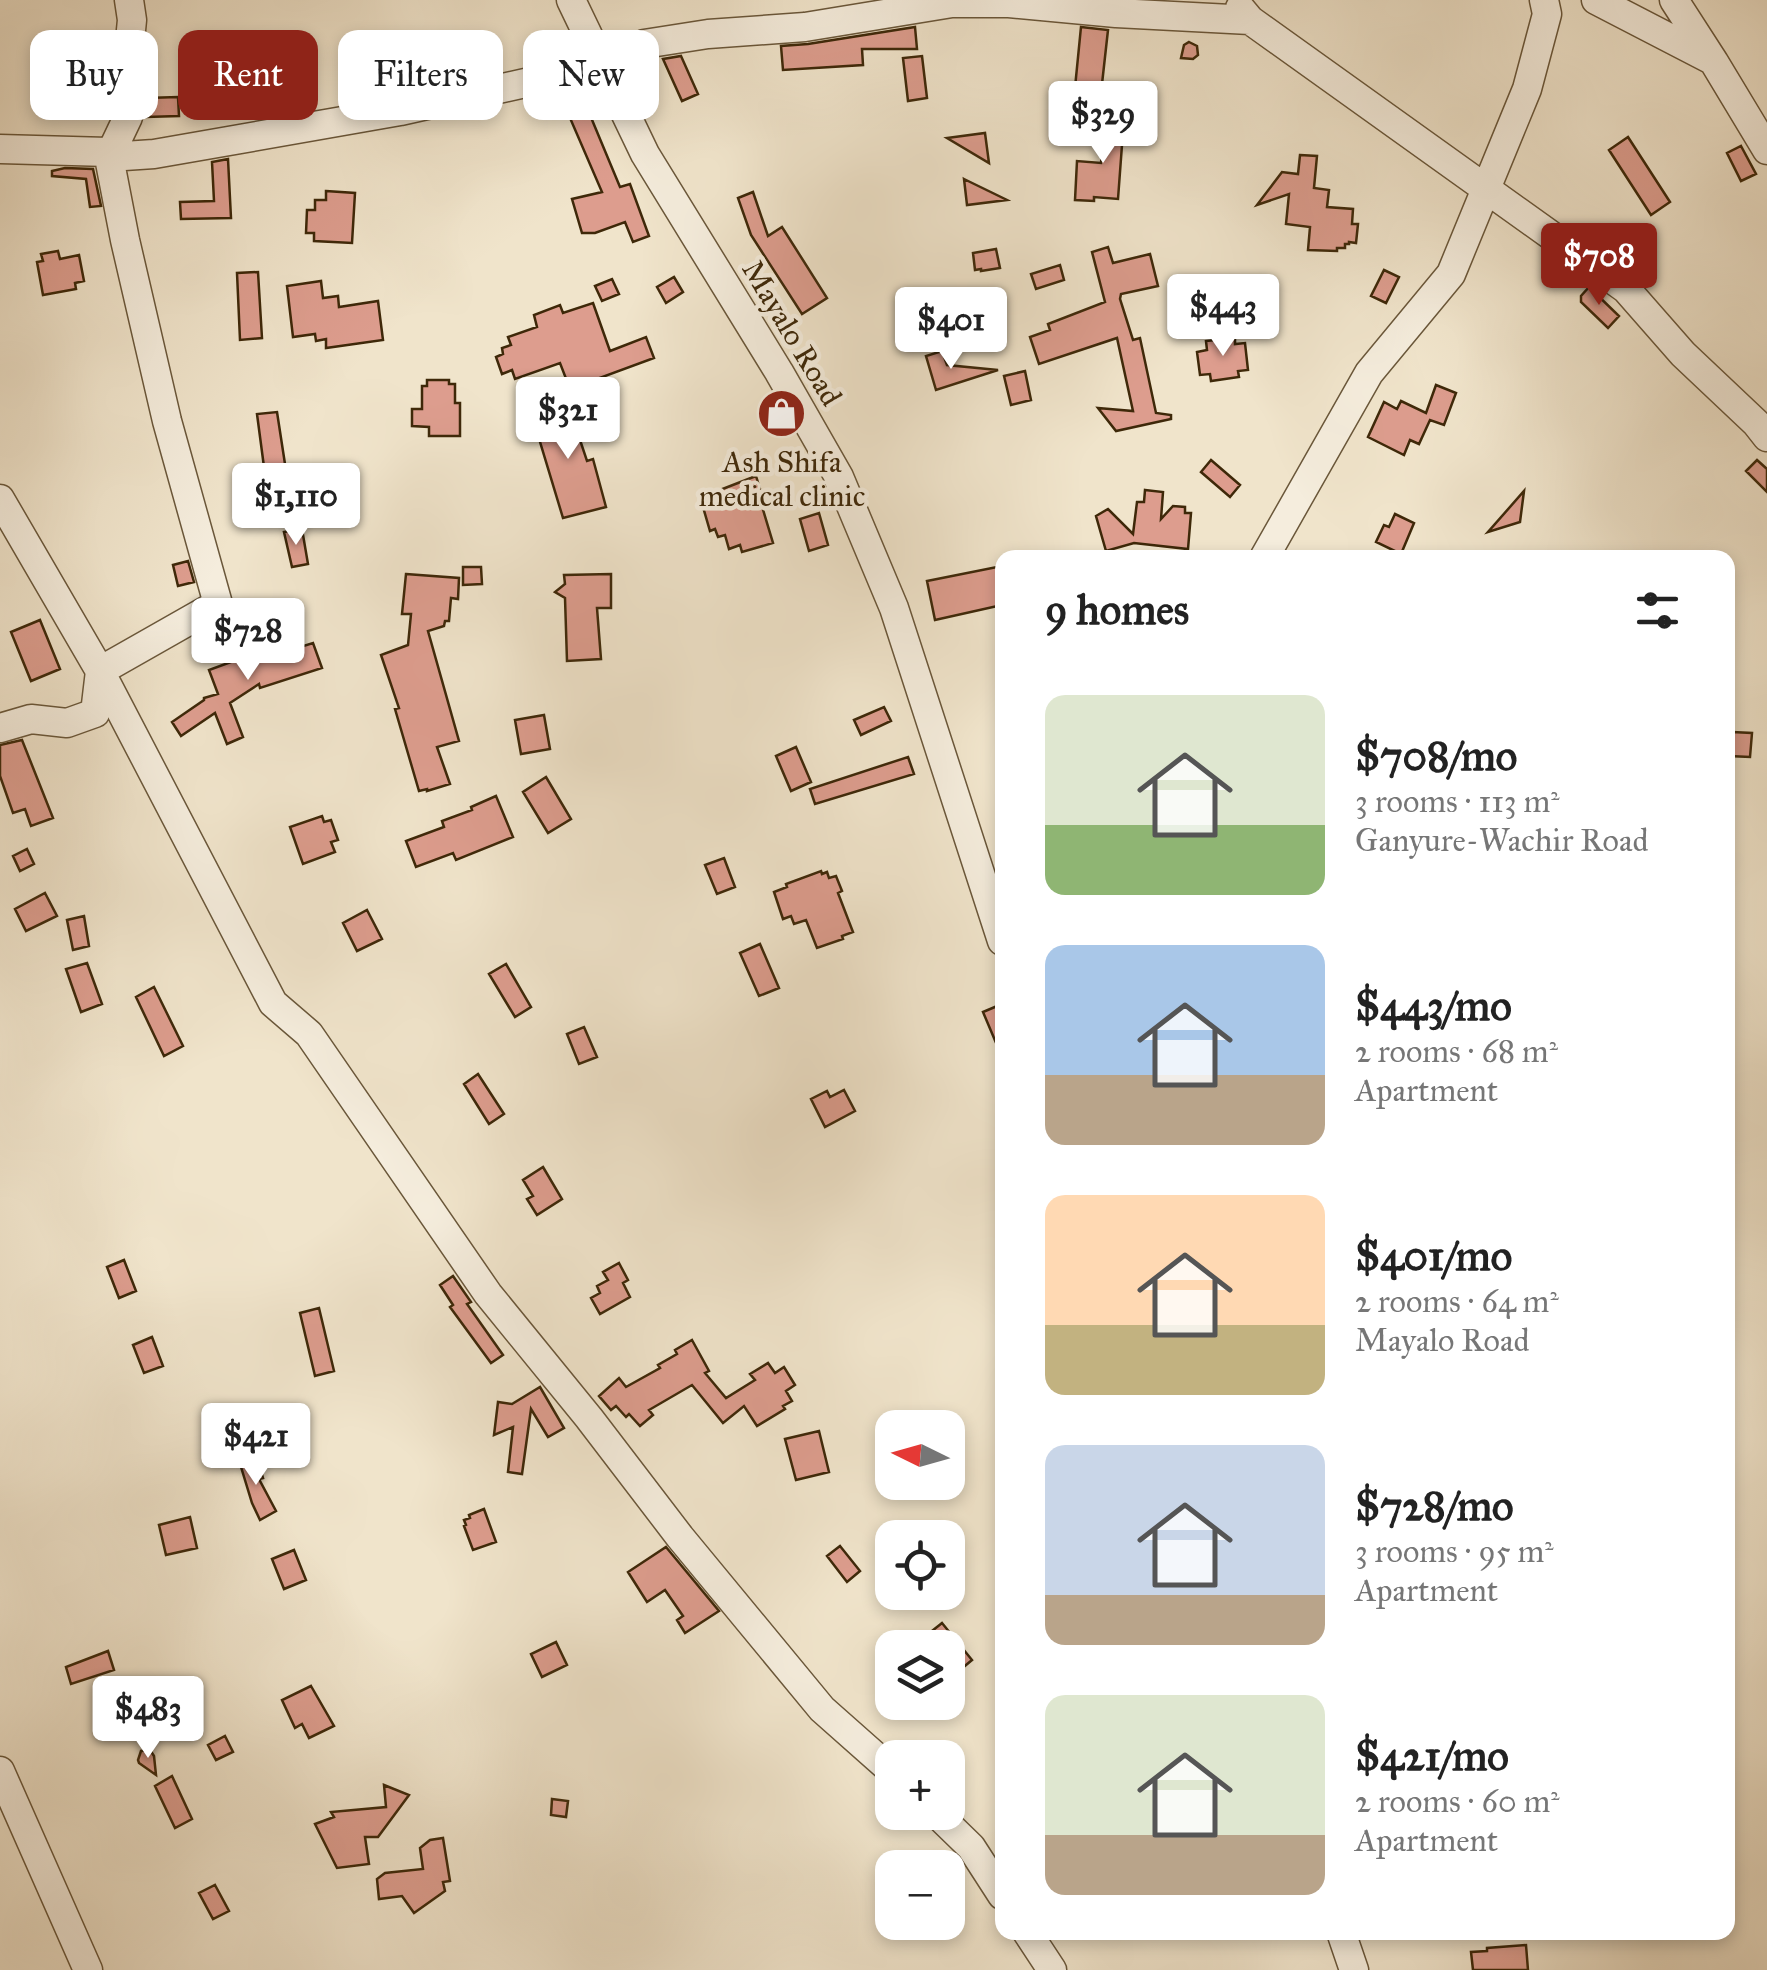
<!DOCTYPE html>
<html lang="en">
<head>
<meta charset="utf-8">
<style>
  :root { --surface:#fff; --page:#f2f2f2; --text:#222; --muted:#767676; --accent:#8f2418 }
  body { margin:0; font-family:"IM FELL Great Primer",serif; background:var(--page); color:var(--text); height:100vh; display:flex; flex-direction:column; font-size:38px; white-space:nowrap }
  * { box-sizing:border-box; margin:0 }
  p { font-size:32px; color:var(--muted) }
  .icon { flex:none; width:55px; height:55px; fill:none; stroke:currentColor; stroke-width:2; stroke-linecap:round; stroke-linejoin:round }
  .map { position:relative; flex:1; overflow:hidden }
  .details { position:absolute; left:995px; top:550px; width:740px; height:1390px; display:flex; flex-direction:column; background:var(--surface); border-radius:20px; box-shadow:0 5px 15px #0003 }
  .details>* { flex:none }
  .guide { position:absolute; left:30px; top:30px; width:815px; height:90px; display:flex; gap:20px }
  .needle { width:65px; rotate:275deg }
  .tools { position:absolute; left:875px; top:1410px; display:grid; gap:20px }
  .tools a { display:grid; place-items:center; width:90px; height:90px; border-radius:20px; background:var(--surface); box-shadow:0 5px 15px #0003; font-size:50px }
  .price { position:absolute; translate:-50% -85px; padding:0 22px; border-radius:10px; background:#fff; color:#222; font-size:32px; line-height:65px; filter:drop-shadow(0 2px 5px #0008) }
  .price::after { content:''; position:absolute; left:50%; top:60px; width:30px; height:22px; margin-left:-15px; background:inherit; clip-path:polygon(0 0,100% 0,50% 100%) }
  .price.current { background:var(--accent); color:#fff }
  ul { padding:0; list-style:none }
  li { display:flex; align-items:center; gap:30px; height:250px; padding:0 50px }
  li span { display:grid; place-items:center; flex:none; width:280px; height:200px; border-radius:20px; color:#555 }
  li>.icon { margin-inline-start:auto }
  span .icon { width:120px; height:120px; fill:#fffc; stroke-width:1 }
  li b { font-size:42px }
  h2 { display:flex; justify-content:space-between; align-items:center; height:120px; padding:0 50px; font-size:42px }
  .pill { padding:0 35px; border-radius:20px; background:var(--surface); box-shadow:0 5px 15px #0003; font-size:35px; line-height:90px }
  .pill.current { background:var(--accent); color:#fff }
  .map>svg:first-child { display:block }
</style>
</head>
<body>
<div class="map">
<svg width="1767" height="1970" viewBox="0 0 1767 1970">
  <rect width="100%" height="100%" fill="#f0e4cb"/>
  <filter id="stains"><feTurbulence type="fractalNoise" baseFrequency=".002" numOctaves="4"/><feColorMatrix values="0 0 0 0 .2 0 0 0 0 .09 0 0 0 0 .02 0 0 0 .5 -.17"/></filter>
  <radialGradient id="worn" r=".72"><stop offset=".6" stop-color="#630" stop-opacity="0"/><stop offset="1" stop-color="#630" stop-opacity=".3"/></radialGradient>
  <!-- building -->
  <path fill="#dd9d8e" stroke="#3e2809" stroke-width="2.5" d="M915,27L917,49H862L863,65L783,70L781,46L808,44Z
    M1081,27L1108,30L1099,111L1073,108Z
    M1189,42L1197,46L1198,55L1193,59L1181,58L1184,45Z
    M681,56L698,94L682,101L663,59Z
    M922,56L927,98L908,101L903,58Z
    M52,91L70,92L68,115L50,114Z
    M178,97L179,116L146,117V98Z
    M585,103L620,187L630,184L649,236L633,242L625,222L595,233H582L572,199L602,192L567,111Z
    M1106,116L1124,118L1118,199L1094,197V201L1075,200L1077,161L1101,163Z
    M985,133L989,163L947,138Z
    M1628,137L1670,202L1651,215L1609,150Z
    M1741,146L1756,174L1741,181L1727,153Z
    M1300,155L1317,156L1314,188L1329,190L1327,207L1353,209L1352,224H1358L1356,243L1349,242V244H1345V248H1337V251L1308,250L1310,227L1286,224L1289,194L1257,205L1282,172L1298,174Z
    M228,159L231,218L181,219L180,202L214,201L212,162Z
    M65,168L93,169L101,206L90,207L86,179L52,176V171Z
    M964,179L1007,200L967,205Z
    M326,191L355,193L352,243L314,241V233H306L307,210H315V200H326Z
    M753,192L768,236L782,227L827,298L802,314L751,235L738,198Z
    M1108,247L1113,263L1150,254L1158,286L1121,294L1120,299L1133,340L1140,338L1156,413L1171,415V419L1116,431L1098,408L1133,411L1117,338L1039,364L1030,337L1050,330L1048,324L1105,302L1092,252Z
    M996,249L1000,268L981,271V269L975,270L973,253Z
    M58,251L60,259L79,255L84,281L75,283L76,289L43,295L37,262L43,261L41,254Z
    M1060,265L1064,280L1036,289L1031,274Z
    M1384,270L1399,277L1386,303L1371,296Z
    M258,272L262,338L240,340L237,273Z
    M674,277L683,292L666,303L657,287Z
    M612,279L619,294L602,301L595,286Z
    M321,281L323,298L338,296L339,307L378,301L383,340L326,348V339L316,341L315,334L293,337L287,286Z
    M1236,281L1241,310L1224,314L1219,284Z
    M1589,287L1619,316L1608,328L1581,302V296Z
    M593,303L610,351L646,337L654,358L570,389L560,363L515,379L512,370L502,374L496,357L503,354L502,348L511,345L508,337L537,327L534,315L560,305L563,313Z
    M1235,338V344L1245,343L1248,370L1238,371L1239,377L1211,381L1210,374L1200,375L1197,352L1207,350L1206,341Z
    M942,351L947,365L998,370L936,390L926,356Z
    M1025,371L1031,400L1011,405L1004,376Z
    M427,380H449V384H455V403H460V436H429V427L412,426V409H422V386H427Z
    M1436,385L1456,393L1444,425L1430,420L1419,444L1410,440L1404,455L1368,437L1384,402L1397,409L1401,401L1426,413Z
    M567,401L587,461L593,459L606,507L563,518L531,412Z
    M277,412L285,464L264,467L257,414Z
    M1211,460L1240,485L1230,497L1201,472Z
    M1757,460L1767,469V492L1746,471Z
    M756,476L764,502L761,503L773,543L742,552L740,545L729,549L725,535L718,537L715,529L710,531L703,507L711,505L707,495Z
    M1145,490L1163,492L1161,519L1173,506L1185,507V513H1191L1188,549L1134,543L1106,551L1096,516L1108,509L1133,534L1137,502H1144Z
    M1524,491L1520,522L1488,532Z
    M819,513L828,545L809,551L800,519Z
    M1395,514L1414,523L1401,554L1376,542L1384,525L1389,527Z
    M302,529L308,564L292,567L284,532Z
    M188,561L194,582L178,586L173,565Z
    M1002,566V605L935,620L927,581Z
    M463,567H481L482,584L463,585Z
    M406,574L459,578L458,599L451,598L449,621H445L444,626L428,631L459,741L437,747L450,784L427,791V789L419,791L395,709L399,708L381,655L408,645L411,614H402Z
    M611,574V608H597L601,659L567,661L565,598L555,592L565,584L564,575Z
    M40,620L60,669L31,681L11,632Z
    M277,639L281,653L313,643L322,668L260,688L259,684L230,703L243,737L227,744L215,713L181,736L172,722L204,700V698L218,694L209,670L250,655L247,648Z
    M884,707L891,721L861,735L854,720Z
    M544,715L550,749L521,754L515,720Z
    M1732,732L1752,733L1750,757L1729,756Z
    M22,740L53,818L31,826L25,809L13,813L0,776V745Z
    M796,747L811,782L791,791L776,756Z
    M908,757L914,774L815,804L810,789Z
    M546,777L571,819L548,833L523,792Z
    M496,796L513,837L456,860L453,853L416,867L406,841L444,827L442,821L472,810L471,807Z
    M322,816L324,822L331,820L338,840L331,842L335,852L303,864L290,827Z
    M27,849L34,864L20,871L13,856Z
    M724,858L735,887L717,894L705,865Z
    M821,871L822,874L827,872L829,878L836,876L842,891L838,893L853,932L842,936L843,939L817,948L806,920L794,924L791,916L783,919L774,892L787,887L786,884Z
    M45,893L57,916L26,931L15,909Z
    M367,910L382,939L357,951L343,923Z
    M84,916L89,946L73,950L67,920Z
    M760,944L779,988L759,996L740,953Z
    M87,963L102,1004L81,1012L66,969Z
    M506,964L531,1007L515,1017L489,974Z
    M154,987L183,1046L164,1056L136,997Z
    M1002,1004V1057L983,1012Z
    M584,1027L597,1057L579,1064L567,1034Z
    M478,1074L504,1114L489,1124L464,1084Z
    M844,1090L855,1111L825,1127L811,1099L827,1091L830,1097Z
    M543,1167L562,1199L537,1215L527,1199L533,1196L523,1180Z
    M124,1260L136,1291L119,1298L107,1267Z
    M619,1263L628,1280L623,1283L630,1297L600,1314L591,1298L600,1293L597,1286L608,1280L603,1272Z
    M453,1276L471,1302L467,1304L503,1355L491,1363L450,1307L453,1305L440,1285Z
    M319,1308L334,1371L315,1376L300,1313Z
    M152,1337L163,1366L144,1373L133,1345Z
    M692,1340L709,1371L705,1373L726,1398L755,1380L750,1374L768,1363L775,1373L784,1367L795,1385L786,1391L792,1401L783,1406L785,1409L757,1426L744,1406L723,1423L692,1385L649,1410L653,1415L640,1426L629,1414L626,1417L616,1406L611,1410L599,1396L619,1378L626,1387L660,1368L658,1365L677,1354L675,1350Z
    M540,1387L564,1428L548,1437L531,1409L522,1474L508,1472L513,1427L494,1435L498,1402L512,1404Z
    M819,1431L829,1472L796,1480L785,1439Z
    M246,1454L251,1464L258,1461L263,1478L259,1479L276,1511L260,1520L252,1503L238,1457Z
    M484,1509L496,1542L473,1550L464,1526L466,1525L464,1520L470,1518L469,1515Z
    M190,1517L197,1548L166,1555L159,1525Z
    M840,1546L860,1571L847,1582L827,1556Z
    M666,1547L719,1611L685,1633L677,1620L683,1616L665,1590L647,1602L628,1572Z
    M294,1550L306,1580L284,1589L272,1559Z
    M942,1623L972,1660L948,1680V1648H938L927,1635Z
    M556,1642L567,1665L542,1677L531,1654Z
    M108,1651L114,1670L71,1684L66,1667Z
    M311,1686L334,1726L309,1738L302,1724L295,1728L282,1700Z
    M225,1736L233,1752L216,1760L208,1745Z
    M150,1750L154,1756L156,1775L139,1763L138,1760L141,1751Z
    M172,1776L192,1819L175,1828L155,1786Z
    M384,1785L409,1795L378,1837H365L369,1864L337,1868L315,1824L334,1817L331,1812L386,1807Z
    M552,1799L568,1801L566,1817L551,1815Z
    M443,1838L450,1881L443,1882L445,1891L414,1913L402,1896L379,1899L377,1879L385,1873L423,1869L420,1848L430,1840Z
    M215,1885L229,1911L213,1919L199,1893Z
    M1526,1945L1528,1970H1473L1471,1952L1487,1951V1948Z"/>
  <g fill="none" stroke-linecap="round" stroke-linejoin="round">
    <defs>
      <path id="minor" d="M129,0L132,20L127,70L128,117L109,157L154,154L400,111L601,66L644,44L708,34L805,27L952,3H1009L1116,13L1250,20
        M571,0L645,154L779,372L839,477L894,608L1002,941
        M1596,0L1710,59
        M1674,0L1714,62L1767,150
        M1240,8L1250,20L1626,289L1683,354L1756,423L1767,437
        M0,149L108,152L125,240L167,421L218,604L100,671L95,713L67,723L31,719L0,728
        M0,499L100,671L273,1003L309,1034L488,1294L589,1418L680,1537L822,1709L892,1771
        M1264,558L1369,373L1451,274L1527,89L1547,14L1544,0
        M0,1771L88,1970
        M935,1812L971,1847L1002,1895
        M1027,1932L1052,1970
        M1341,1932L1354,1970"/>
    </defs>
    <!-- minor casing -->
    <use href="#minor" stroke="#6a573a" stroke-width="31"/>
    <!-- minor -->
    <use href="#minor" stroke="#f5eddd" stroke-width="28"/>
  </g>
  <!-- icons -->
  <defs>
    <symbol id="shop-disc" viewBox="-11 -11 22 22"><circle r="9.5" fill="#8f2418" stroke="#f5eddd"/><path d="M-5-2.5h2.3a2.7 3.5 0 0 1 5.4 0H5L5.5 6h-11ZM-1.5-2.5h3a1.5 2.3 0 0 0-3 0Z" fill="#fff"/></symbol>
  </defs>
  <g fill-rule="evenodd">
    <use href="#shop-disc" x="754" y="386" width="55" height="55"/>
  </g>
  <g text-anchor="middle" dominant-baseline="central" stroke-width="9" stroke-linejoin="round" paint-order="stroke">
    <!-- street labels -->
    <g font-size="30" fill="#3e2809" stroke="#f5eddd">
      <text transform="translate(792 333) rotate(59)">Mayalo Road</text>
    </g>
    <!-- poi labels -->
    <g font-size="30" fill="#3e2809" stroke="#f5eddd">
      <text x="782" y="462">Ash Shifa<tspan x="782" dy="34">medical clinic</tspan></text>
    </g>
  </g>
  <rect width="100%" height="100%" filter="url(#stains)"/>
  <rect width="100%" height="100%" fill="url(#worn)"/>
</svg>
<div class="tools">
<a><svg class="needle" viewBox="-14 -14 28 28"><path d="M0-13l5 13h-10z" fill="#e53935"/><path d="M0 13l5-13h-10z" fill="#767676"/></svg></a>
<a><svg class="icon" aria-label="locate" viewBox="0 0 24 24"><circle cx="12" cy="12" r="6"/><path d="M12 2v4M12 18v4M2 12h4M18 12h4"/></svg></a>
<a><svg class="icon" aria-label="layers" viewBox="0 0 24 24"><path d="M12 4l9 5-9 5-9-5zM3 14l9 5 9-5"/></svg></a>
<a>+</a>
<a>−</a>
</div>
<b class="price" style="left:1103px;top:166px">$329</b>
<b class="price current" style="left:1599px;top:308px">$708</b>
<b class="price" style="left:1223px;top:359px">$443</b>
<b class="price" style="left:951px;top:372px">$401</b>
<b class="price" style="left:568px;top:462px">$321</b>
<b class="price" style="left:296px;top:548px">$1,110</b>
<b class="price" style="left:248px;top:683px">$728</b>
<b class="price" style="left:256px;top:1488px">$421</b>
<b class="price" style="left:148px;top:1761px">$483</b>
<div class="guide">
<a class="pill">Buy</a>
<a class="pill current">Rent</a>
<a class="pill">Filters</a>
<a class="pill">New</a>
</div>
<section class="details">
<h2>9 homes<svg class="icon" aria-label="filters" viewBox="0 0 24 24"><path d="M4 7h16M4 17h16"/><circle cx="9" cy="7" r="2"/><circle cx="15" cy="17" r="2"/></svg></h2>
<ul>
<li><span style="background:linear-gradient(#dfe7d0 65%,#8fb573 0)"><svg class="icon" aria-label="home" viewBox="0 0 24 24"><path d="M3 11l9-7 9 7M6 9v11h12V9"/></svg></span><div><b>$708/mo</b><p>3 rooms · 113 m²</p><p>Ganyure-Wachir Road</p></div></li>
<li><span style="background:linear-gradient(#a9c7e8 65%,#b9a48a 0)"><svg class="icon" aria-label="home" viewBox="0 0 24 24"><path d="M3 11l9-7 9 7M6 9v11h12V9"/></svg></span><div><b>$443/mo</b><p>2 rooms · 68 m²</p><p>Apartment</p></div></li>
<li><span style="background:linear-gradient(#ffd9b3 65%,#c2b280 0)"><svg class="icon" aria-label="home" viewBox="0 0 24 24"><path d="M3 11l9-7 9 7M6 9v11h12V9"/></svg></span><div><b>$401/mo</b><p>2 rooms · 64 m²</p><p>Mayalo Road</p></div></li>
<li><span style="background:linear-gradient(#c9d6e8 75%,#b9a48a 0)"><svg class="icon" aria-label="home" viewBox="0 0 24 24"><path d="M3 11l9-7 9 7M6 9v11h12V9"/></svg></span><div><b>$728/mo</b><p>3 rooms · 95 m²</p><p>Apartment</p></div></li>
<li><span style="background:linear-gradient(#dfe7d0 70%,#b9a48a 0)"><svg class="icon" aria-label="home" viewBox="0 0 24 24"><path d="M3 11l9-7 9 7M6 9v11h12V9"/></svg></span><div><b>$421/mo</b><p>2 rooms · 60 m²</p><p>Apartment</p></div></li>
</ul>
</section>
</div>
</body>
</html>
